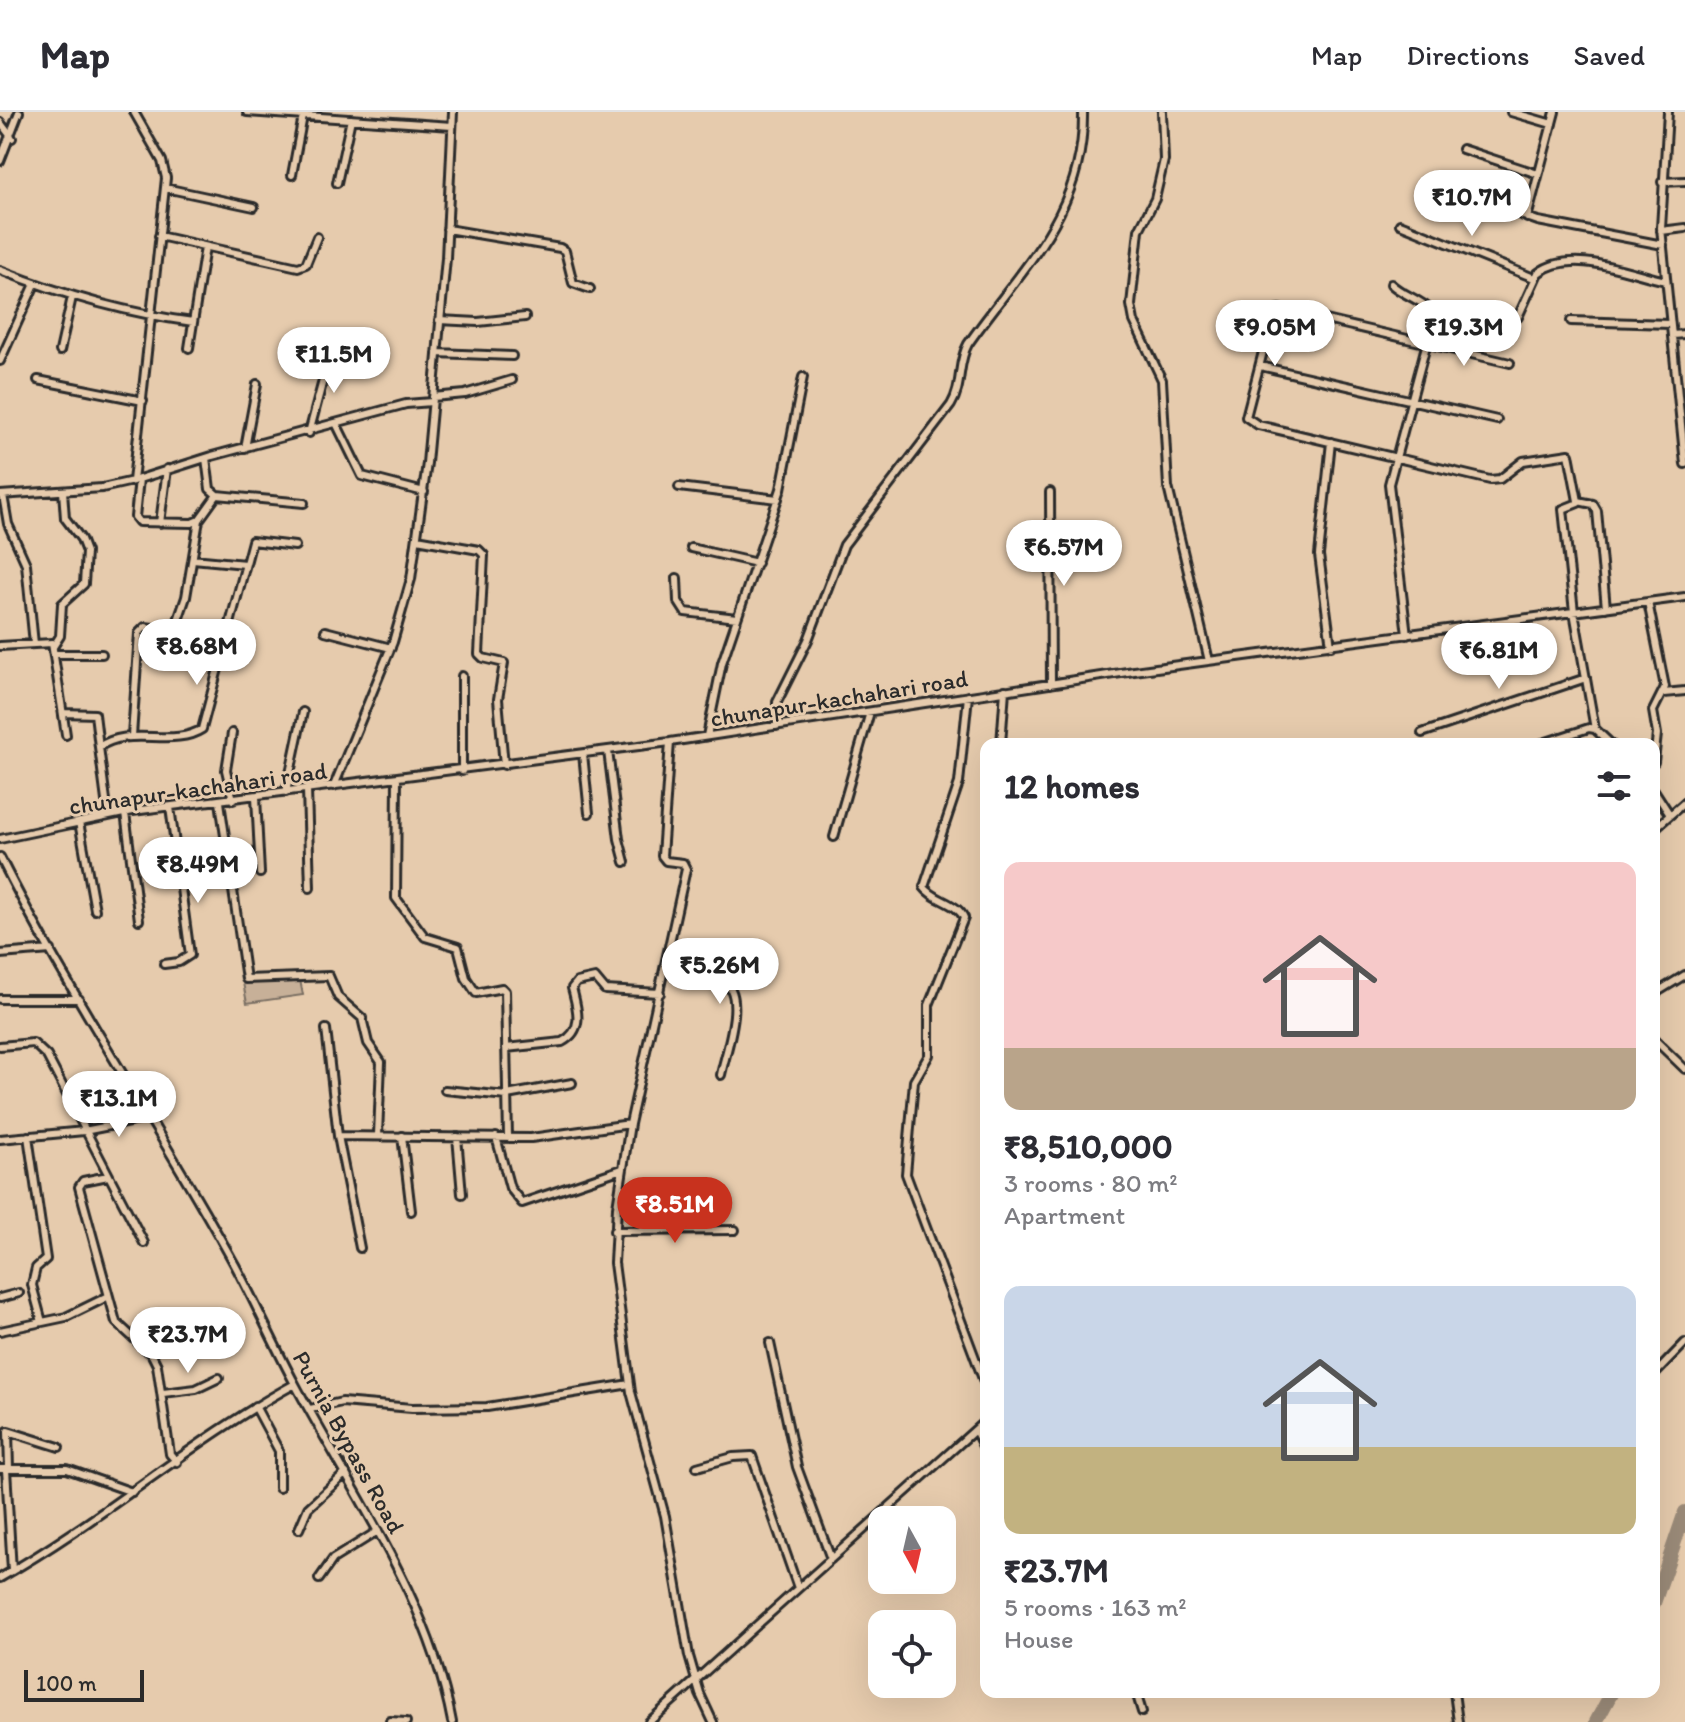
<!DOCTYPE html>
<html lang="en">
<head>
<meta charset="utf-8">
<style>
  :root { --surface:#fff; --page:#f2f2f3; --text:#2b2b33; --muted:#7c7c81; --line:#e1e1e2; --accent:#c8321e }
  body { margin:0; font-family:Itim,sans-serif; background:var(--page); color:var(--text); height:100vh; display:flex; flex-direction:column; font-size:30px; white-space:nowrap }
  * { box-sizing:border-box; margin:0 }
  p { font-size:26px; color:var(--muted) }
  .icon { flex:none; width:44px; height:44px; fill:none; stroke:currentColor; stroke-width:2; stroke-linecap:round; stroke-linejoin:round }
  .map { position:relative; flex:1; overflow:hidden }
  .panel { position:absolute; left:980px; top:626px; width:680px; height:960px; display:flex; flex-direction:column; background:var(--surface); border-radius:16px; box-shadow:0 8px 32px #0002 }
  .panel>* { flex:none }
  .needle { width:52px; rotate:172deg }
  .controls { position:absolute; left:868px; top:1394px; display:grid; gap:16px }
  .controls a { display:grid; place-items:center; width:88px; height:88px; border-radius:16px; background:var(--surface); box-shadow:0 8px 32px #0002; font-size:40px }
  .scale { position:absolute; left:24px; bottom:20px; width:120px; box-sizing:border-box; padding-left:8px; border:4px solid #2b2b2b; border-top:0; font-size:22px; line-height:28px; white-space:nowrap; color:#2b2b2b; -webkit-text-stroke:6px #e6cbad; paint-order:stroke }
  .price { position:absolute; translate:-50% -68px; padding:0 18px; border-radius:28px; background:#fff; color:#222; font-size:26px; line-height:52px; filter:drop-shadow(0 2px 4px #0008) }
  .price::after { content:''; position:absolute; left:50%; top:48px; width:24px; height:18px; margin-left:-12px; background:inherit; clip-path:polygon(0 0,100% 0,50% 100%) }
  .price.selected { background:var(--accent); color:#fff }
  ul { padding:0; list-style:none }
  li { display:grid; align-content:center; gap:16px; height:424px; padding:0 24px }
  li span { display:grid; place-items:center; height:248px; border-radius:16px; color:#555 }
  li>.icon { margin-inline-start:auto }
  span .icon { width:144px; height:144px; fill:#fffc; stroke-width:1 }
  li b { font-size:34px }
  h2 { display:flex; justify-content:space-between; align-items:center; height:96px; padding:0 24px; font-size:34px }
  header { display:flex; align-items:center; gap:48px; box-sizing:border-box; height:112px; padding:0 40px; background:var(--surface); border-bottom:2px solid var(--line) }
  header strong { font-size:38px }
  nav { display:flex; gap:44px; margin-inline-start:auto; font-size:28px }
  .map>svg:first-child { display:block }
</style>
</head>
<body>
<header>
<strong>Map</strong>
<nav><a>Map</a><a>Directions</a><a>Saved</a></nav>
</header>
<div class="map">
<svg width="1685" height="1610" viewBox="0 0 1685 1610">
  <rect width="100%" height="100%" fill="#e6cbad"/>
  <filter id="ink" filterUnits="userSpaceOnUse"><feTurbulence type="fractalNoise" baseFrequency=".0125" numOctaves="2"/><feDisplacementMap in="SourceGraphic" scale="16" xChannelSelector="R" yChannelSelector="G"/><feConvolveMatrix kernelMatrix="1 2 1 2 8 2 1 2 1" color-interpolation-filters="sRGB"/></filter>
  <g filter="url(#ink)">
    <!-- green -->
    <path fill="#c7b098" stroke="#796e62" stroke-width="2" d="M300,868L303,883L247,891L243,871Z"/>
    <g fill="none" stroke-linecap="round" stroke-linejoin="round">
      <!-- river -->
      <path stroke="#9a8a78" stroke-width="14" d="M1654,1491L1685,1400
        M1596,1610L1612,1580"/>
      <defs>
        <path id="minor" d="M247,0L452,14
          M1162,0L1164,48L1155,87L1139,118L1131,193L1134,209L1162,268L1168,375L1209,549
          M1511,0L1552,12
          M1668,0L1661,116L1685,352
          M0,10L12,26
          M1462,37L1538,62
          M0,49L19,0
          M292,63L303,4
          M1662,70L1685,69
          M337,71L351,7
          M1440,75L1538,109L1663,133
          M165,76L254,95
          M1527,106L1555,0
          M1400,112L1534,166
          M447,117L560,136L565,139L573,171L590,177
          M1661,119L1685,116
          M159,124L298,155L306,152L317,125
          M0,158C63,183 126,201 193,210
          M1391,172C1403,184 1427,189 1434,204L1389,372L1407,523
          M1518,205L1538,161C1572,135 1628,161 1666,169
          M439,208L478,210L525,205
          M1571,209L1670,212
          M1672,223L1685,222
          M189,236L205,135
          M60,239L72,185
          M437,241L512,244
          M0,249L35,172
          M1510,251L1279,197L1272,205L1246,305L1258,313L1490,368L1500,367L1523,349L1569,342L1578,389L1593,392L1597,399L1606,496
          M1260,254L1497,308
          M38,268L143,289
          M433,285L465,282L512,268
          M337,313L362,364L424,380
          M309,321L331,238
          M1331,330L1319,443L1331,534
          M245,336L257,272
          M206,346L210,377L217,383L304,391
          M139,367L135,405L139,410L192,411L199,408L217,383
          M133,369L212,344L406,292L432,290
          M679,375L778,387
          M1050,380L1051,572
          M0,383L102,376L133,369L166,66L162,49L134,0
          M3,383L8,412L26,452L34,532
          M1578,391L1563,397L1574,500L1595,617
          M160,411L167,357
          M417,427L479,438L484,443L479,542L483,546L504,551L498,587L504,653
          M691,436L757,451
          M193,447L245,452
          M677,466L678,489L685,500L737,506
          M1648,490L1665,575L1653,599L1657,622L1654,650
          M325,519L391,536
          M0,534L52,531L66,623
          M53,535L60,524L62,492L84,472L86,440L81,427L65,406L63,379
          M54,542H102
          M1664,581L1685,579
          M968,584L959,671L924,775C934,789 957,790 964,806L929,893V943L914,969L906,1062L986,1275
          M63,601L95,602L99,635
          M777,614V590L808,528L844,433L951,293C963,273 957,252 968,232C1021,156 1085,101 1083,0
          M232,621L226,658L233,688
          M1422,621L1586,566
          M132,624L139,521L145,515L168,518L176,514L186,485L199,408
          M707,624L722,551L781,377L803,265
          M670,630L662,744L666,749L683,751L686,757L630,1012L617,1095L614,1151L631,1280L665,1404L689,1544L700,1582L713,1610
          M1001,632L1005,578
          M1540,632L1589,616L1595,617L1611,632
          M608,639L619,727L625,750
          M583,642L589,701
          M462,659V564
          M397,666L396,786L425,825L458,835L466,866L476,881L502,876L505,879L508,1025
          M334,674L393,530L411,467L427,351L446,146L453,0
          M307,678L310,776
          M1654,678L1670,703
          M286,680L303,600
          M256,685L260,761
          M220,690L246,867L329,864L338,885L362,906L368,931L381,950L378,1023
          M125,701L139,808
          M108,704L99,635C129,613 173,636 202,617L252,429L295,434
          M79,710L95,798
          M1654,717L1685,690
          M834,725L870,600
          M0,727L133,699L670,630L1134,559L1685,485
          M0,745C70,885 160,1016 235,1153C256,1192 274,1233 295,1272C353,1381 429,1486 452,1610
          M0,842L51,838
          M164,852L179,850L190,843L170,695
          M665,857C683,861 705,862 721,868C749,879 725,941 721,963
          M1654,882L1685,863
          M0,887H79
          M326,917L338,1024L360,1136
          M1654,927L1685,957
          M0,934L33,931L47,944L144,1131
          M506,936L562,930C585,918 577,896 572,876L577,870L595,866L605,878L660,881
          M445,978L507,984
          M507,983L572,971
          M28,1024L46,1147L36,1156L32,1173L42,1210
          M338,1024L531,1026L630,1012
          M402,1024L411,1099
          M457,1025L462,1082
          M496,1025L510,1076L522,1091L622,1057
          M0,1027L84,1019L149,1006
          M108,1064L83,1069L79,1075L116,1210L152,1243L157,1253L170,1342L177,1350
          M614,1119L735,1118
          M0,1186L19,1181
          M0,1219L66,1205L107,1185
          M770,1231L797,1355L831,1447
          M1654,1263L1685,1231
          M163,1281L196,1277L219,1266
          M255,1294L279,1339V1376
          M310,1297L342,1290L412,1296L487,1295L630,1272
          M975,1318L986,1340
          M697,1355L733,1345L752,1344L798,1476
          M0,1357H67L132,1380
          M6,1357L12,1459
          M9,1357L8,1319L59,1335
          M299,1417L308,1396L346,1361
          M0,1466C103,1408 192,1328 295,1272
          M319,1467L333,1447L378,1419
          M1136,1580L1142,1600
          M1454,1580L1458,1610
          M390,1609L406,1610
          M649,1610L986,1308"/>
      </defs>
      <!-- minor casing -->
      <use href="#minor" stroke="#2b2b2b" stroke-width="12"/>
      <!-- minor -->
      <use href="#minor" stroke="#e6cbad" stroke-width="6"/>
    </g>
  </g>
  <g text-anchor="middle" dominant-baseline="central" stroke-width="6" stroke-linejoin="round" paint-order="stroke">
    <!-- street labels -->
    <g font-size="24" fill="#2b2b2b" stroke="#e6cbad">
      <text transform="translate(839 586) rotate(-9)">chunapur-kachahari road</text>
      <text transform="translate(198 676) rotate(-8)">chunapur-kachahari road</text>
      <text transform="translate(349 1330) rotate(61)">Purnia Bypass Road</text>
    </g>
  </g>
</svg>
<div class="controls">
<a><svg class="needle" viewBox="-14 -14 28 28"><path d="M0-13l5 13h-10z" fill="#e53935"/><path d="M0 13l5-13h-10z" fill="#7c7c81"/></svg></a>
<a><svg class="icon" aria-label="locate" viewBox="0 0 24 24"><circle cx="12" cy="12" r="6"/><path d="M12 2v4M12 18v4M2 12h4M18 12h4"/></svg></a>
</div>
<div class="scale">100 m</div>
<b class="price" style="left:1472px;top:126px">₹10.7M</b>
<b class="price" style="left:1275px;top:256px">₹9.05M</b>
<b class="price" style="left:1464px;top:256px">₹19.3M</b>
<b class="price" style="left:334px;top:283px">₹11.5M</b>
<b class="price" style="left:1064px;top:476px">₹6.57M</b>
<b class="price" style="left:197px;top:575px">₹8.68M</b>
<b class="price" style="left:1499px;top:579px">₹6.81M</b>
<b class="price" style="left:198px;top:793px">₹8.49M</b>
<b class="price" style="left:720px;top:894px">₹5.26M</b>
<b class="price" style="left:119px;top:1027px">₹13.1M</b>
<b class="price selected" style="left:675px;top:1133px">₹8.51M</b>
<b class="price" style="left:188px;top:1263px">₹23.7M</b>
<section class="panel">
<h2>12 homes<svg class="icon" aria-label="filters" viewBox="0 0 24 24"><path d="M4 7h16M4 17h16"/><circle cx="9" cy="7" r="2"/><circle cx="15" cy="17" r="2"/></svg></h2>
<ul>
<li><span style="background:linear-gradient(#f6c9c9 75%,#b9a48a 0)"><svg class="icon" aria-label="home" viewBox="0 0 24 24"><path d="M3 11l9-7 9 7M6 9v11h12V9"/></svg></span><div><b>₹8,510,000</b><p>3 rooms · 80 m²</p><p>Apartment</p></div></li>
<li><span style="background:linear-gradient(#c9d6e8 65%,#c2b280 0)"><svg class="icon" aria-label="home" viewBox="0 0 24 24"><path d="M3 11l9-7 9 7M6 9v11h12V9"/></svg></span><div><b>₹23.7M</b><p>5 rooms · 163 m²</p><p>House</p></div></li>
</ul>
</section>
</div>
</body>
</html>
